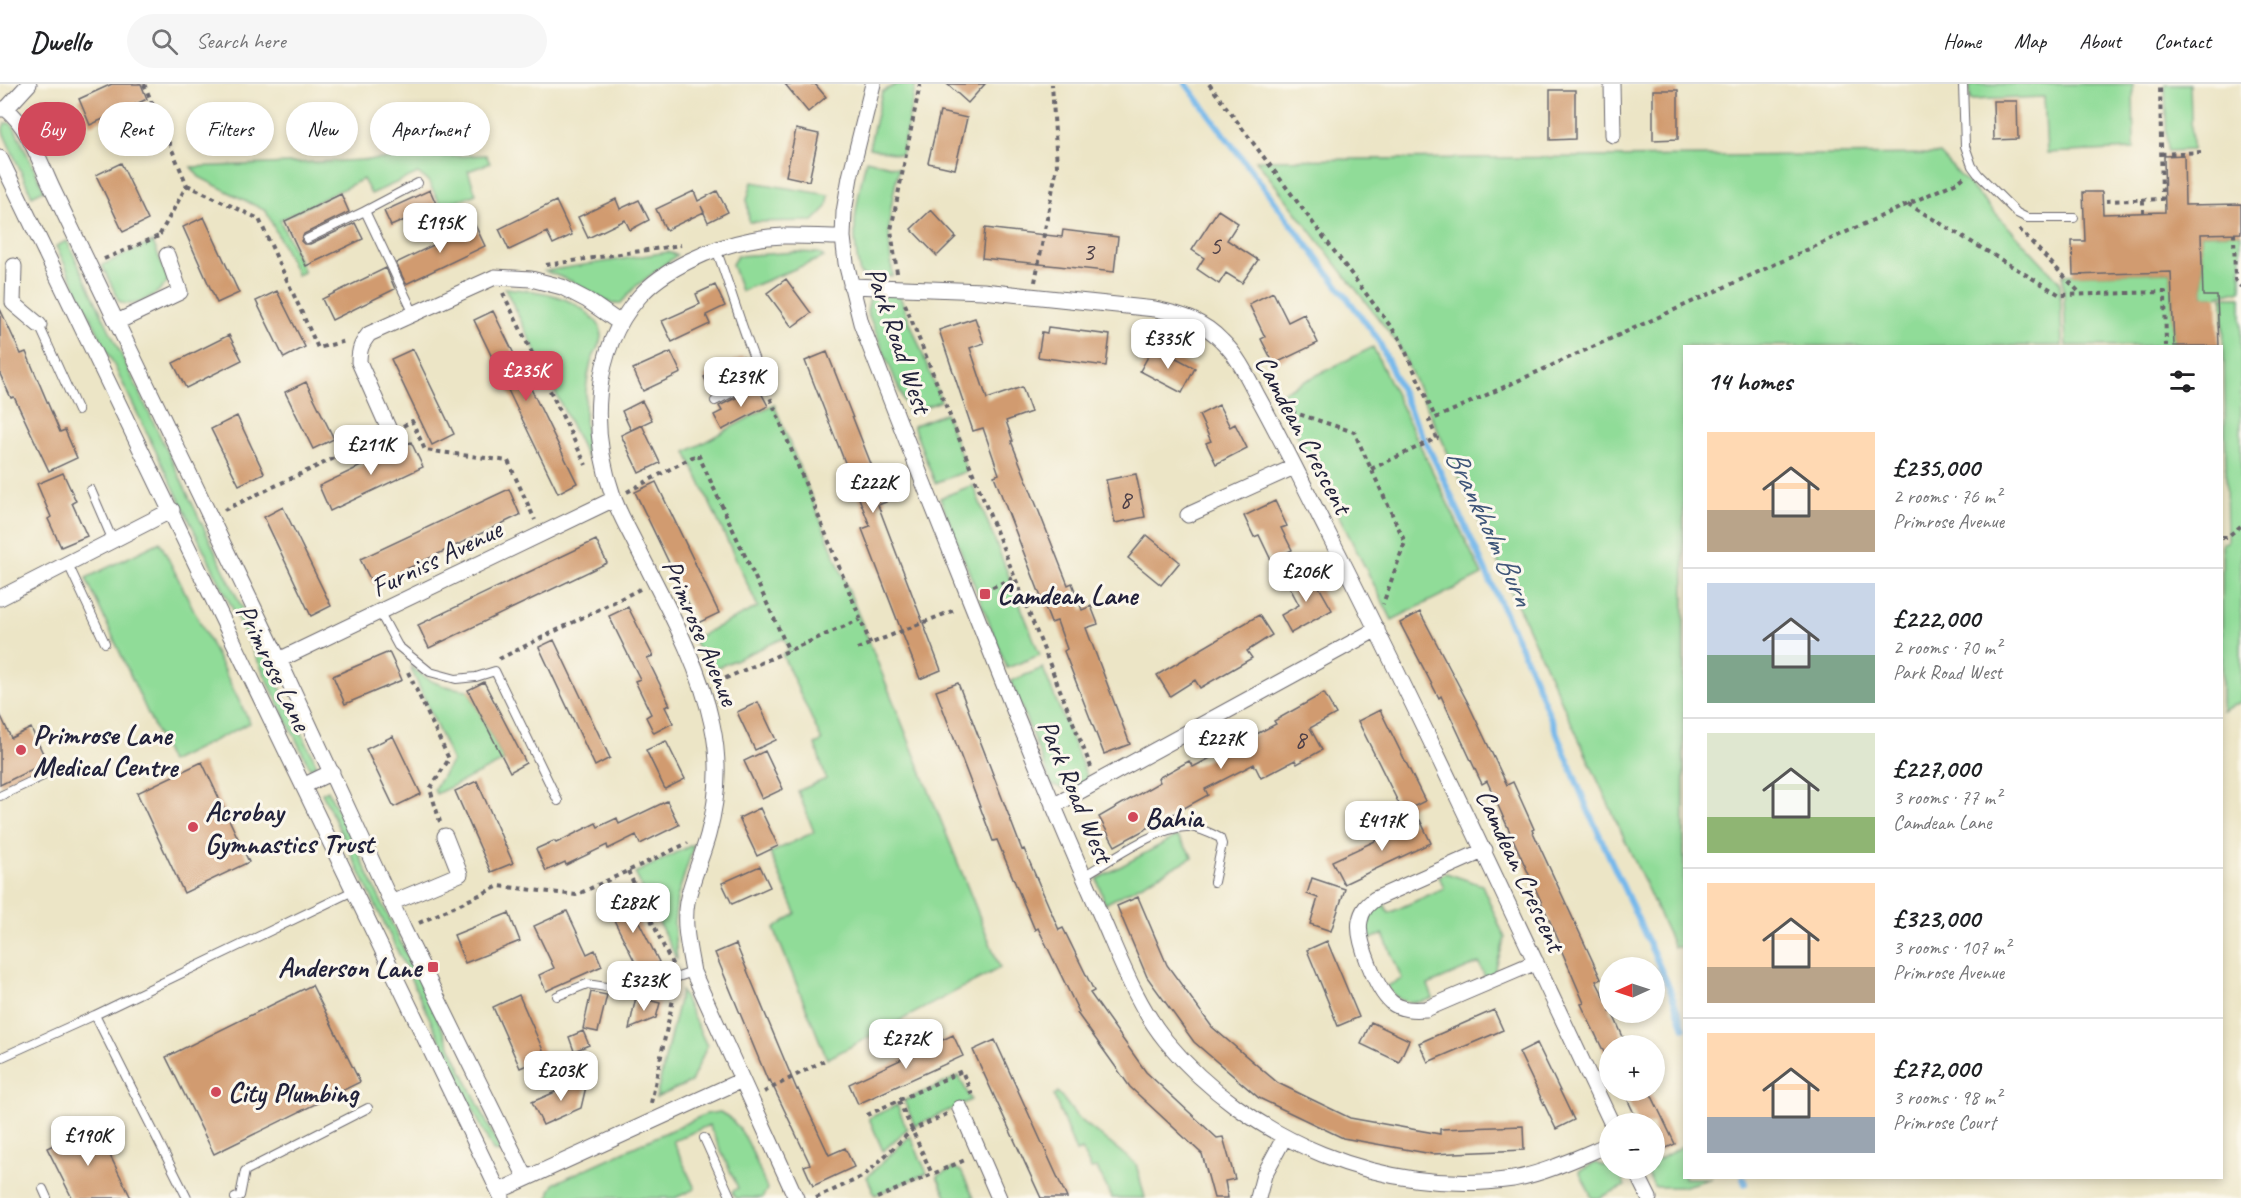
<!DOCTYPE html>
<html lang="en">
<head>
<meta charset="utf-8">
<style>
  :root { --surface:#fff; --page:#f6f6f6; --text:#202124; --muted:#757577; --line:#e0e0e0; --accent:#d1495b }
  body { margin:0; font-family:Caveat,sans-serif; background:var(--page); color:var(--text); height:100vh; display:flex; flex-direction:column; font-size:22px; white-space:nowrap }
  * { box-sizing:border-box; margin:0 }
  p { font-size:20px; color:var(--muted) }
  .icon { flex:none; width:33px; height:33px; fill:none; stroke:currentColor; stroke-width:2; stroke-linecap:round; stroke-linejoin:round }
  .map { position:relative; flex:1; overflow:hidden }
  .side { position:absolute; left:1683px; top:261px; width:540px; height:834px; display:flex; flex-direction:column; background:var(--surface); border-radius:0px; box-shadow:0 3px 9px #0003 }
  .side>* { flex:none }
  .banner { position:absolute; left:18px; top:18px; width:570px; height:54px; display:flex; gap:12px }
  .needle { width:39px; rotate:267deg }
  .fabs { position:absolute; left:1599px; top:873px; display:grid; gap:12px }
  .fabs a { display:grid; place-items:center; width:66px; height:66px; border-radius:50%; background:var(--surface); box-shadow:0 3px 9px #0003; font-size:30px }
  .price { position:absolute; translate:-50% -51px; padding:0 14px; border-radius:12px; background:#fff; color:#222; font-size:20px; line-height:39px; filter:drop-shadow(0 2px 3px #0008) }
  .price::after { content:''; position:absolute; left:50%; top:36px; width:18px; height:14px; margin-left:-9px; background:inherit; clip-path:polygon(0 0,100% 0,50% 100%) }
  .price.active { background:var(--accent); color:#fff }
  ul { padding:0; list-style:none }
  li { display:flex; align-items:center; gap:18px; height:150px; padding:0 24px }
  li+li { border-top:2px solid var(--line) }
  li span { display:grid; place-items:center; flex:none; width:168px; height:120px; border-radius:0px; color:#555 }
  li>.icon { margin-inline-start:auto }
  span .icon { width:72px; height:72px; fill:#fffc; stroke-width:1 }
  li b { font-size:26px }
  h2 { display:flex; justify-content:space-between; align-items:center; height:72px; padding:0 24px; font-size:26px }
  .tag { padding:0 21px; border-radius:27px; background:var(--surface); box-shadow:0 3px 9px #0003; font-size:21px; line-height:54px }
  .tag.active { background:var(--accent); color:#fff }
  header { display:flex; align-items:center; gap:36px; box-sizing:border-box; height:84px; padding:0 30px; background:var(--surface); border-bottom:2px solid var(--line) }
  header strong { font-size:28px }
  nav { display:flex; gap:33px; margin-inline-start:auto; font-size:21px }
  .search { width:420px; height:54px; background:var(--page); display:flex; align-items:center; gap:15px; box-sizing:border-box; padding:0 21px; border-radius:33px; color:var(--muted); font-size:22px }
  .map>svg:first-child { display:block }
</style>
</head>
<body>
<header>
<strong>Dwello</strong>
<div class="search"><svg class="icon" aria-label="search" viewBox="0 0 24 24"><circle cx="10" cy="10" r="6"/><path d="M15 15l6 6"/></svg>Search here</div>
<nav><a>Home</a><a>Map</a><a>About</a><a>Contact</a></nav>
</header>
<div class="map">
<svg width="2241" height="1114" viewBox="0 0 2241 1114">
  <rect width="100%" height="100%" fill="#fbf7ec"/>
  <filter id="ink" filterUnits="userSpaceOnUse"><feTurbulence type="fractalNoise" baseFrequency=".0167" numOctaves="2"/><feDisplacementMap in="SourceGraphic" scale="12" xChannelSelector="R" yChannelSelector="G"/><feConvolveMatrix kernelMatrix="1 2 1 2 8 2 1 2 1" color-interpolation-filters="sRGB"/></filter>
  <filter id="wash" filterUnits="userSpaceOnUse"><feTurbulence type="fractalNoise" baseFrequency=".008" numOctaves="4" result="noise"/><feDisplacementMap in="SourceGraphic" scale="24" xChannelSelector="R" yChannelSelector="G"/><feGaussianBlur stdDeviation="1.35" result="paint"/><feColorMatrix in="noise" values="0 0 0 0 0 0 0 0 0 0 0 0 0 0 0 0 0 1.4 0 .05"/><feComposite in="paint" operator="in"/></filter>
  <g filter="url(#wash)">
    <rect width="100%" height="100%" fill="#ece5c6"/>
    <!-- green -->
    <path fill="#90dc98" stroke="#597f6a" stroke-width="1.5" d="M897,0H916L901,71L869,64L882,8Z
      M1970,0H2133L2134,65L2047,69L2044,13L1970,16Z
      M2165,0H2190L2192,66L2167,67Z
      M5,39H10L14,43L44,106L32,112L3,48V44Z
      M1940,70L2060,198L2062,262H1684V863H1674L1398,260L1256,76Z
      M486,71L490,79L468,87L476,110L442,123L428,97L418,89L371,110L363,95L280,136L304,188L297,191L266,127L199,93L191,83Z
      M866,76L899,84C889,126 886,148 893,192L869,194L860,190C850,145 856,121 866,76Z
      M752,98L829,111L827,123L813,137L749,138L747,116Z
      M2241,149V206L2217,212H2203L2201,150Z
      M67,157L317,681L310,684L56,162Z
      M153,158L168,196C162,209 132,227 119,217L102,181Z
      M668,168L677,171L635,203L621,219L612,220L571,197L545,187Z
      M797,168L819,169L824,173L741,207L732,180L737,172Z
      M2171,188L2174,262H2066L2063,191Z
      M505,204C537,207 567,209 591,232C594,235 598,239 600,243C605,257 593,269 590,282C583,312 585,344 587,374Z
      M882,209L899,210L941,317L909,329L867,227L870,213Z
      M2223,213H2241V618L2222,627V459L2227,458Z
      M1373,263L1482,491L1392,536L1277,311Z
      M774,320L1000,884L827,975L774,845L796,829L770,769L814,748L798,707L826,695L815,660L822,657L782,570L789,566L784,554L710,587L693,555L758,523L686,368Z
      M945,329L967,387L935,399L913,342Z
      M973,401L1040,571L1007,584L940,414Z
      M160,458L250,639L170,678L86,494Z
      M410,582C430,599 442,603 468,606L504,677L436,710L434,705L452,677Z
      M1043,584L1088,695L1069,706L1052,701L1011,597Z
      M328,706L501,1068L493,1067L322,709Z
      M1177,752L1193,773L1105,820L1097,795Z
      M694,760L677,814L674,839L677,876L635,789Z
      M1446,789L1482,801L1505,854L1494,889L1485,893L1479,879L1428,901L1433,914C1416,921 1397,920 1387,902L1402,895L1383,850L1368,856C1365,841 1367,824 1383,818L1389,829L1444,804L1439,792Z
      M681,907L707,962L691,998L656,1014Z
      M959,992L971,1016L915,1042L904,1017Z
      M1058,1008L1077,1033L1136,1080L1145,1114H1112L1097,1084L1091,1085L1082,1066L1076,1068L1054,1012Z
      M897,1021L907,1045L883,1067L869,1034Z
      M720,1028C747,1041 756,1079 767,1105L762,1114H735L732,1108L738,1104L709,1041L673,1057L695,1105L675,1114H549L550,1107L555,1099L706,1030Z
      M910,1052L927,1089L875,1111L867,1093Z
      M1684,1061V1094H1712L1682,1103H1654L1645,1085L1654,1084L1655,1078Z
      M1596,1079L1618,1087L1625,1102L1599,1114H1592L1579,1087Z
      M954,1084L961,1087L974,1114H947L937,1092Z"/>
    <g fill="none" stroke-linecap="round" stroke-linejoin="round">
      <!-- stream -->
      <path stroke="#75b8eb" stroke-width="6" d="M1186,0L1378,255L1414,335L1439,385L1532,588L1588,726L1669,903L1684,944
        M1743,1094L1745,1100"/>
    </g>
    <g id="blocks">
      <!-- building -->
      <path fill="#d19b70" d="M112,0H141L147,15L90,41L79,15Z
        M785,0H815L826,13L808,28Z
        M947,0H985L968,19Z
        M1550,6H1575V55L1550,56Z
        M1653,6H1678V55L1653,56Z
        M1993,17H2017L2018,55L1994,56Z
        M940,28L967,34L955,85L928,79Z
        M796,45L819,50L809,97L786,92Z
        M2184,71L2185,121L2241,120V149L2201,150L2203,212H2217L2219,262H2174L2171,188L2073,191L2072,157H2085L2083,108H2102L2103,130L2165,128L2164,72Z
        M121,79L148,136L123,148L96,91Z
        M430,106L437,122L391,142L384,127Z
        M694,107L698,117L717,107L728,128L708,138L701,122L704,128L666,146L656,125Z
        M341,110L349,128L304,150L301,157L304,160H310L355,139L363,155L306,182L285,137Z
        M616,115L620,125L639,116L649,136L630,146L625,136L588,154L578,133Z
        M556,117L572,151L553,160L547,148L509,166L499,145Z
        M931,126L956,153L937,172L911,145Z
        M1218,126L1238,139L1227,156L1258,176L1242,199L1226,189L1219,200L1197,185L1204,174L1192,166Z
        M204,133L239,209L217,219L183,143Z
        M475,141L485,162L406,200L396,179Z
        M985,144L1062,153L1063,146L1118,153L1114,188L982,174Z
        M386,184L395,205L332,236L322,215Z
        M786,195L811,229L792,243L767,209Z
        M715,201L725,222L706,231L710,240L672,258L662,237L700,220L696,210Z
        M277,207L305,263L284,274L256,217Z
        M1273,208L1288,238L1304,230L1318,259L1274,280L1261,255L1265,253L1249,220Z
        M0,225L21,270L26,268L60,348L65,346L77,374L49,387L14,313L11,314L0,290Z
        M493,227L577,399L558,409L474,236Z
        M975,234L984,259L970,264L987,315L1022,303L1031,328L1006,337L1013,357H1011L1068,501L1072,499L1082,526L1091,522L1098,540L1086,544L1130,660L1104,670L1064,567L1067,565L1057,537L1051,539L994,392L999,390L983,344L973,347L939,246Z
        M1048,243L1110,251L1106,282L1038,273L1042,248L1047,249Z
        M229,251L242,276L186,304L173,279Z
        M1154,262L1195,284L1182,309L1140,287Z
        M413,265L454,350L432,361L391,275Z
        M671,268L681,289L643,307L633,285Z
        M827,268L886,418L878,421L941,586L920,595L862,445L870,442L805,277Z
        M743,272L753,292L713,311L704,293Z
        M306,298L334,355L313,365L285,308Z
        M758,303L768,322L722,346L714,331L722,327L719,322Z
        M642,317L652,336L631,346L622,327Z
        M1219,321L1230,343L1235,340L1247,364L1216,380L1206,359L1211,357L1199,331Z
        M237,332L264,389L239,401L211,345Z
        M642,341L660,379L639,389L621,351Z
        M411,358L423,383L330,427L319,402Z
        M63,389L76,417L72,419L87,452L61,463L48,435L51,433L37,400Z
        M1136,390L1145,433L1115,439L1106,396Z
        M656,398L719,529L698,539L635,408Z
        M509,405L520,431L373,501L360,475Z
        M1275,417L1287,442L1281,444L1292,466L1271,476L1259,451L1254,453L1244,432Z
        M283,423L331,522L311,532L264,433Z
        M1147,451L1180,478L1161,501L1128,474Z
        M596,456L607,479L429,564L418,541Z
        M1310,487L1332,526L1291,549L1281,531L1299,521L1288,500Z
        M628,523L653,572L647,574L670,621L665,623L673,639L654,649L646,633L651,630L635,597L640,595L609,532Z
        M1420,528L1467,617L1507,701L1513,698L1534,745L1532,746L1601,895L1596,897L1610,924V928H1612L1627,962H1610V981L1581,920L1584,919L1560,863L1561,862L1487,697L1482,700L1441,612L1439,614L1400,539Z
        M1259,531L1272,551L1247,567L1252,574L1200,604L1195,596L1170,612L1157,591Z
        M554,556L610,674L595,682L539,563Z
        M389,568L402,596L345,620L333,592Z
        M484,598L526,679L510,688L468,606Z
        M958,599L1022,766L1024,765L1059,846L1063,844L1094,907L1090,909L1146,988L1217,1054L1223,1053L1235,1095L1225,1097L1228,1114H1214L1202,1070L1130,1003L1077,929L1079,928L1038,844L1035,846L997,756L993,757L936,607Z
        M1324,609L1336,630L1310,644L1322,666L1297,680L1295,676L1261,694L1254,680L1205,705L1208,711L1115,762L1099,733L1160,698L1158,694L1189,677L1193,683L1276,640L1274,637Z
        M758,618L776,656L755,666L737,628Z
        M1380,626L1425,717L1403,728L1358,637Z
        M0,630L11,654L31,644L47,678L0,701Z
        M393,652L421,710L394,723L366,665Z
        M666,657L685,695L665,705L646,666Z
        M765,667L783,705L762,715L744,677Z
        M202,678L249,778L184,809L137,709Z
        M477,697L513,779L491,788L455,707Z
        M667,717L679,741L640,760L636,751L608,765L607,761L566,781L565,778L546,787L536,765L554,757L556,759L596,739L598,743L617,734L619,740Z
        M760,724L778,762L757,772L739,734Z
        M1420,736L1431,759L1344,800L1332,777Z
        M760,782L770,803L732,820L722,799Z
        M1312,794L1345,805L1331,847L1310,840L1318,814L1307,810Z
        M626,812L659,878L640,888L607,822Z
        M1138,813L1167,881L1212,943L1278,999L1350,1034L1440,1050V1045L1523,1042L1524,1066L1432,1070L1343,1054L1259,1014L1194,958L1147,893L1117,822Z
        M567,827L587,870L595,866L602,882L546,907L539,891L554,884L534,842Z
        M509,829L520,857L465,879L454,851Z
        M1327,857L1359,933L1338,942L1307,866Z
        M736,860L797,1006L798,1005L829,1071L845,1064L854,1083L813,1102L804,1082L810,1080L770,996L768,997L715,869Z
        M312,901L360,998L214,1070L166,973Z
        M591,908L607,911L598,948L583,945Z
        M519,911L546,973L520,984L493,923Z
        M636,913L660,919L656,934L629,945Z
        M1494,926L1503,946L1428,978L1419,959Z
        M1371,938L1409,956L1399,978L1361,960Z
        M583,947L589,961L574,967L569,953Z
        M953,951L963,972L858,1020L849,1000Z
        M995,956L1067,1114H1041L973,966Z
        M1537,959L1574,1036L1556,1045L1519,968Z
        M588,994L581,1024L543,1041L532,1018Z
        M1623,1006H1649L1675,1060L1654,1070V1040H1639Z
        M95,1041L131,1114H72L47,1064Z"/>
    </g>
  </g>
  <g filter="url(#ink)">
    <use href="#blocks" fill-opacity="0" stroke="#69666c" stroke-width="1.5"/>
    <g fill="none" stroke-linecap="round" stroke-linejoin="round">
      <defs>
        <path id="service" d="M1963,0L1965,62L1972,82L1978,90L2017,129L2027,134H2074
          M365,127L418,99
          M307,155L365,127L414,230
          M39,241L78,327
          M715,317L762,294C744,252 732,208 716,165
          M91,406L113,457
          M68,480L105,559
          M380,529L398,562L430,588L456,595L476,593L495,587L558,717
          M0,712L43,692
          M1083,792C1110,777 1159,741 1189,743C1200,744 1210,749 1220,754L1222,760L1214,798
          M557,912L587,900L606,903L634,902L678,893L693,888
          M95,931L187,1114
          M0,974L95,931L353,807
          M704,1054L731,1114
          M43,1105L47,1114
          M235,1114L240,1112L245,1087L368,1024"/>
        <path id="minor" d="M873,0L850,93L844,128L843,153L846,179L861,239C910,368 963,497 1014,626C1042,695 1071,764 1101,832C1120,875 1136,920 1166,957C1248,1056 1385,1114 1513,1095C1546,1089 1579,1073 1610,1060
          M1612,0L1613,51
          M0,25H6L29,0
          M6,25C28,41 41,81 53,106L279,576L404,846L526,1094
          M0,74L502,1114
          M14,182L13,219L39,241
          M851,202L983,207L1155,225C1181,230 1203,237 1222,257C1238,272 1248,294 1258,313C1283,358 1305,404 1328,449C1427,644 1518,842 1612,1040
          M117,238L180,208L167,171
          M390,348L359,278C359,266 361,260 369,250L495,193L531,195L562,203L587,216L620,239
          M1188,431L1294,383
          M0,514L172,426
          M279,576L614,415
          M303,702L332,688
          M1053,722L1377,545
          M1485,766L1375,815C1367,821 1362,826 1360,837C1356,855 1377,906 1391,918C1401,926 1413,926 1426,925L1536,878
          M391,819L460,790L445,752
          M960,1024L999,1114
          M1634,1084L1649,1114
          M499,1107L742,996
          M796,1114L693,888C689,865 683,841 687,818C692,795 702,773 708,751C718,715 720,676 712,640C699,578 665,519 637,463C629,446 619,430 613,412C590,347 591,268 639,213C663,185 713,163 750,156C780,149 812,153 843,153
          M1258,1114L1264,1091L1284,1054"/>
      </defs>
      <!-- service casing -->
      <use href="#service" stroke="#69666c" stroke-width="10"/>
      <!-- minor casing -->
      <use href="#minor" stroke="#69666c" stroke-width="17"/>
      <!-- path -->
      <path stroke="#69666c" stroke-width="4" stroke-dasharray="4.5 4.5" stroke-linecap="butt" d="M144,0L187,101L159,152
        M1209,0L1400,255L1435,333
        M2161,70L2201,68
        M187,101L259,135L318,264L346,257
        M2143,116V128
        M2106,117L2162,115L2160,0
        M1908,120L2060,211L2165,208L2166,262
        M2019,145L2080,209
        M2234,149L2235,196L2241,203
        M104,175L159,152L160,154
        M546,181L681,161
        M897,189L891,146L920,0
        M1035,198L1057,82L1052,0
        M503,209L586,381
        M905,220L1091,683
        M767,306L871,561
        M1283,325L1354,348L1405,458L1383,520
        M403,342L412,337L425,366L508,377L535,436
        M1371,385L1437,354L1429,337L1959,97L1964,93
        M627,408L698,370L789,567
        M224,426L377,354
        M2222,453H2227L2241,442
        M984,507L1015,493
        M857,565L957,525
        M499,575L640,505
        M408,588L449,675L430,705L440,738
        M717,598L861,535
        M628,787L673,882
        M419,839L499,802L576,811L688,759
        M764,1008L827,975
        M899,1017L932,1090
        M651,1019L675,906
        M867,1031L962,987L972,1011
        M816,1114L864,1092L912,1046L947,1030
        M877,1114L965,1076"/>
      <!-- service -->
      <use href="#service" stroke="#fff" stroke-width="8"/>
      <!-- minor -->
      <use href="#minor" stroke="#fff" stroke-width="15"/>
    </g>
  </g>
  <!-- markers -->
  <g fill="#d1495b" stroke="#fbf7ec" stroke-width="2">
    <rect x="979" y="504" width="12" height="12" rx="3"/>
    <circle cx="21" cy="666" r="6"/>
    <circle cx="1133" cy="733" r="6"/>
    <circle cx="193" cy="743" r="6"/>
    <rect x="427" y="877" width="12" height="12" rx="3"/>
    <circle cx="216" cy="1008" r="6"/>
  </g>
  <g text-anchor="middle" dominant-baseline="central" stroke-width="6" stroke-linejoin="round" paint-order="stroke">
    <!-- number labels -->
    <g font-size="26" fill="#4e4048">
      <text x="1215" y="161">5</text>
      <text x="1088" y="167">3</text>
      <text x="1125" y="415">8</text>
      <text x="1300" y="655">8</text>
    </g>
    <!-- street labels -->
    <g font-size="28" fill="#22223b" stroke="#fbf7ec">
      <text transform="translate(899 256) rotate(71)">Park Road West</text>
      <text transform="translate(1304 350) rotate(62)">Camdean Crescent</text>
      <text transform="translate(436 474) rotate(-26)">Furniss Avenue</text>
      <text transform="translate(701 548) rotate(67)">Primrose Avenue</text>
      <text transform="translate(274 583) rotate(64)">Primrose Lane</text>
      <text transform="translate(1076 707) rotate(67)">Park Road West</text>
      <text transform="translate(1521 786) rotate(65)">Camdean Crescent</text>
    </g>
    <!-- poi labels -->
    <g font-size="28" font-weight="bold" fill="#22223b" stroke="#fbf7ec" text-anchor="start">
      <text x="997" y="510">Camdean Lane</text>
      <text x="33" y="650">Primrose Lane<tspan x="33" dy="32">Medical Centre</tspan></text>
      <text x="205" y="727">Acrobay<tspan x="205" dy="32">Gymnastics Trust</tspan></text>
      <text x="1145" y="733">Bahia</text>
      <text x="421" y="883" text-anchor="end">Anderson Lane</text>
      <text x="228" y="1008">City Plumbing</text>
    </g>
    <!-- water labels -->
    <g font-size="30" font-style="italic" fill="#3f5679" stroke="#fbf7ec">
      <text transform="translate(1490 443) rotate(65)">Brankholm Burn</text>
    </g>
  </g>
</svg>
<div class="fabs">
<a><svg class="needle" viewBox="-14 -14 28 28"><path d="M0-13l5 13h-10z" fill="#e53935"/><path d="M0 13l5-13h-10z" fill="#757577"/></svg></a>
<a>+</a>
<a>−</a>
</div>
<b class="price" style="left:440px;top:170px">£195K</b>
<b class="price" style="left:1168px;top:286px">£335K</b>
<b class="price active" style="left:526px;top:318px">£235K</b>
<b class="price" style="left:741px;top:324px">£239K</b>
<b class="price" style="left:371px;top:392px">£211K</b>
<b class="price" style="left:873px;top:430px">£222K</b>
<b class="price" style="left:1306px;top:519px">£206K</b>
<b class="price" style="left:1221px;top:686px">£227K</b>
<b class="price" style="left:1382px;top:768px">£417K</b>
<b class="price" style="left:633px;top:850px">£282K</b>
<b class="price" style="left:644px;top:928px">£323K</b>
<b class="price" style="left:906px;top:986px">£272K</b>
<b class="price" style="left:561px;top:1018px">£203K</b>
<b class="price" style="left:88px;top:1083px">£190K</b>
<div class="banner">
<a class="tag active">Buy</a>
<a class="tag">Rent</a>
<a class="tag">Filters</a>
<a class="tag">New</a>
<a class="tag">Apartment</a>
</div>
<section class="side">
<h2>14 homes<svg class="icon" aria-label="filters" viewBox="0 0 24 24"><path d="M4 7h16M4 17h16"/><circle cx="9" cy="7" r="2"/><circle cx="15" cy="17" r="2"/></svg></h2>
<ul>
<li><span style="background:linear-gradient(#ffd9b3 65%,#b9a48a 0)"><svg class="icon" aria-label="home" viewBox="0 0 24 24"><path d="M3 11l9-7 9 7M6 9v11h12V9"/></svg></span><div><b>£235,000</b><p>2 rooms · 76 m²</p><p>Primrose Avenue</p></div></li>
<li><span style="background:linear-gradient(#c9d6e8 60%,#7fa58c 0)"><svg class="icon" aria-label="home" viewBox="0 0 24 24"><path d="M3 11l9-7 9 7M6 9v11h12V9"/></svg></span><div><b>£222,000</b><p>2 rooms · 70 m²</p><p>Park Road West</p></div></li>
<li><span style="background:linear-gradient(#dfe7d0 70%,#8fb573 0)"><svg class="icon" aria-label="home" viewBox="0 0 24 24"><path d="M3 11l9-7 9 7M6 9v11h12V9"/></svg></span><div><b>£227,000</b><p>3 rooms · 77 m²</p><p>Camdean Lane</p></div></li>
<li><span style="background:linear-gradient(#ffd9b3 70%,#b9a48a 0)"><svg class="icon" aria-label="home" viewBox="0 0 24 24"><path d="M3 11l9-7 9 7M6 9v11h12V9"/></svg></span><div><b>£323,000</b><p>3 rooms · 107 m²</p><p>Primrose Avenue</p></div></li>
<li><span style="background:linear-gradient(#ffd9b3 70%,#9aa5b1 0)"><svg class="icon" aria-label="home" viewBox="0 0 24 24"><path d="M3 11l9-7 9 7M6 9v11h12V9"/></svg></span><div><b>£272,000</b><p>3 rooms · 98 m²</p><p>Primrose Court</p></div></li>
</ul>
</section>
</div>
</body>
</html>
